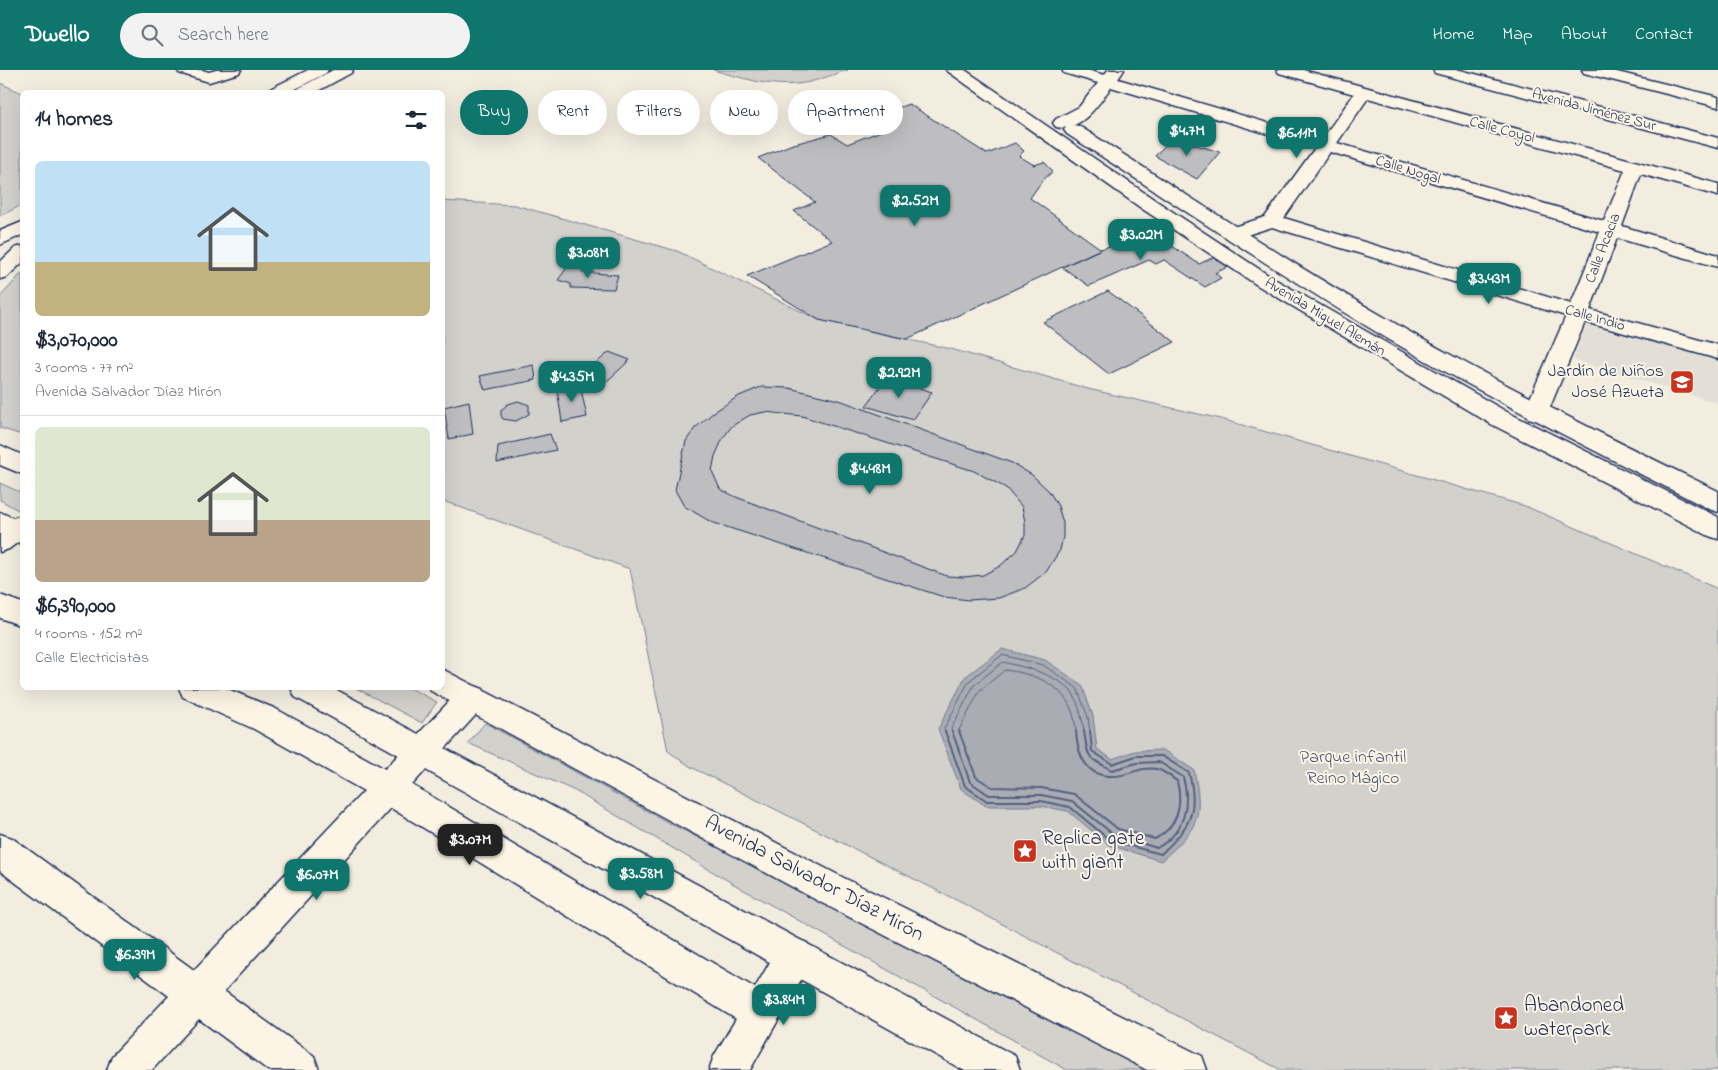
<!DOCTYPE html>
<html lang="en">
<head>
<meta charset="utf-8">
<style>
  :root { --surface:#fff; --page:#f2f2f3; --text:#1f2937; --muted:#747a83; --line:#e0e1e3; --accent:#0f766e }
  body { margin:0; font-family:"Indie Flower",sans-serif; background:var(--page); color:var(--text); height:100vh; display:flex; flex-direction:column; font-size:19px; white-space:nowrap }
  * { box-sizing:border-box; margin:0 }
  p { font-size:16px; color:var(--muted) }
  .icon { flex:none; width:28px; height:28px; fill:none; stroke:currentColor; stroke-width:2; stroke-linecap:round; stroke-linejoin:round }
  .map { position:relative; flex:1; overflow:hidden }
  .panel { position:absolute; left:20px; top:20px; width:425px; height:600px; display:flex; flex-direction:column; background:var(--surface); border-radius:8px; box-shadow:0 5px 20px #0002 }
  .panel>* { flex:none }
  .hud { position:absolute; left:460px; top:20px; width:475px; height:45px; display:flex; gap:10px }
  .price { position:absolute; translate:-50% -42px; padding:0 11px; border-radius:10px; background:var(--accent); color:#fff; font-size:16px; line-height:32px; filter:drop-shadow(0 1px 2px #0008) }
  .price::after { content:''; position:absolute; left:50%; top:30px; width:15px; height:11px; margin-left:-8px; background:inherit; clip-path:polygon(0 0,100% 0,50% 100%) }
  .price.on { background:#222; color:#fff }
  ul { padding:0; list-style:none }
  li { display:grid; align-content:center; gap:10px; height:265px; padding:0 15px }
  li+li { border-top:1px solid var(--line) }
  li span { display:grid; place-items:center; height:155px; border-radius:8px; color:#555 }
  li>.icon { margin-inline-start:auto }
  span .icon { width:90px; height:90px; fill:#fffc; stroke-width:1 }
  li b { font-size:21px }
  h2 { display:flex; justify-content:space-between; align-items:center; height:60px; padding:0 15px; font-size:21px }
  .tag { padding:0 18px; border-radius:22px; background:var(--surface); box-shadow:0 5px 20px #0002; font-size:18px; line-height:45px }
  .tag.on { background:var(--accent); color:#fff }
  header { display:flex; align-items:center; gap:30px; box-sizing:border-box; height:70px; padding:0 25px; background:var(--accent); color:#fff }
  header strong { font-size:24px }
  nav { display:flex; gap:28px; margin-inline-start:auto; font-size:18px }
  .search { width:350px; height:45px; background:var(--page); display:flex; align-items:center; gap:12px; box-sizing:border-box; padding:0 18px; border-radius:28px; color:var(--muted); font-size:19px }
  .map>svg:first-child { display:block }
</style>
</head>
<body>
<header>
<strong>Dwello</strong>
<div class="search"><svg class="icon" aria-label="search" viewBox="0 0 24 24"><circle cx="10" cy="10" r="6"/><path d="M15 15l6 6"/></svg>Search here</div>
<nav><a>Home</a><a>Map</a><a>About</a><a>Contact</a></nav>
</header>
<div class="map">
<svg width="1718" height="1000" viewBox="0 0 1718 1000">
  <rect width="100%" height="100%" fill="#f3ede0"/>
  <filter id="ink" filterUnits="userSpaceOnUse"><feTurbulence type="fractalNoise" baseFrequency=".02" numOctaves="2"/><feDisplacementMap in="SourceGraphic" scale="10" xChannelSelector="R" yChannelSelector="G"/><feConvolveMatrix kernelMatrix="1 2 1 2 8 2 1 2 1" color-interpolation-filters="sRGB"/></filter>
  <g filter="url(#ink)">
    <!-- built -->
    <path fill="#e3dfd6" d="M1587,252L1718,288V333L1573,290Z"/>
    <!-- green -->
    <path fill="#d3d1cc" stroke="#778095" d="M713,0H848C831,5 813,13 796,14C768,17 739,7 713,0Z
      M0,13L22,23V135L0,146Z
      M442,131L515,135L677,181L819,250L951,279L1088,319L1221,349L1525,436L1718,519V1000H1281L964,834L691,697L668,681L630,499L443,431Z
      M22,203V365L0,358V227Z
      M0,413L22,423V439L20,441L0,430Z
      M356,618H410L437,632L422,653Z
      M485,653L673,755L1163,1000H1067L744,820L575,721L468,673Z"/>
    <!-- water -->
    <path fill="#a9acb3" stroke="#707a91" d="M1002,579L1045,590L1082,615L1093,646L1097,679L1112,689L1135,681L1163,680L1194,700C1204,749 1198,758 1161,791L1109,775L1068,741L1040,736H986L961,719L938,659L965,607Z"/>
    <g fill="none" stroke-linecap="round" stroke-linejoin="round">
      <!-- shore-far1 -->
      <path stroke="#546180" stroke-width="1" d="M945,662L944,659L969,611L1002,585L1043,595L1077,618L1088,647L1090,662
        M952,662L951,659L974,615L1003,592C1027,598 1053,603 1071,621C1078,629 1083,652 1084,662
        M960,662L959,660L980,620L1005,600C1044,605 1074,620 1076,662"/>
      <!-- shore -->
      <path stroke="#546180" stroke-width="2" d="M945,661L965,716L987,731H1041L1070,737L1111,771L1161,784C1190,757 1199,742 1189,703L1162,686H1136L1112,694L1092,681L1090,661
        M952,661L970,712L989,725H1041L1072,731L1114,765L1157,778C1184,763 1191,736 1183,707L1159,692L1137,693L1112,700C1087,687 1088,689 1084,661
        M959,661L976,707L992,717L1041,718L1074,724L1118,759L1155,769C1178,757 1183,735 1177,711C1171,707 1164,701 1157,699C1141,696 1128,706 1114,706C1086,708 1077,684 1076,661"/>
    </g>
    <!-- building -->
    <path fill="#bebec0" stroke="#1b2f5e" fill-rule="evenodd" d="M909,34L987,84L1015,73L1024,81L1019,86L1034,95L1044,92L1053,101L1042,111L1030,128L1101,179L907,269L819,250L747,206L832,171L794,141L815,132L758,88L790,75L831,64L847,74L892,57L874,46Z
      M1172,68L1220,82L1197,109L1155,86Z
      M1151,162L1199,194L1214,187L1228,197L1215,203L1221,208L1205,217L1164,190L1156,194L1149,190L1089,216L1062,197L1101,179Z
      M569,195L584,197L582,202L618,205L614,219L571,218V214L558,210Z
      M1108,221L1175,272L1109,304L1043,252Z
      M609,282L630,290L606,312L585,303Z
      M534,295L536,310L485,320L480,306Z
      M887,307L932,322L913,350L866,336Z
      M580,315L587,347L562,352L557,319Z
      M761,317L789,318L842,331L1012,393L1032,405L1049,421L1058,436L1063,453V467L1060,480L1046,502L1025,518L999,528L969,530L944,527L711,452L684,436L675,420L686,371L695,358L714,342L739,326ZM765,342L802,346L974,401L1006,418L1022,437L1025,452V465L1017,481L1000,496L983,505L963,507L947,506L736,427L720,419L712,401L715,386L723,368L732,356L750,345Z
      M469,331L473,364L449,369L444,337Z
      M518,331L529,335V344L516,351L503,349L501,346V340L508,334Z
      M550,364L556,380L497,393L498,376Z"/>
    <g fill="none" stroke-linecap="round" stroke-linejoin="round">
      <defs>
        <path id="minor" d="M177,0H202L209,2L216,0H241L239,3L209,12L179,3Z
          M1062,0H1087L1104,5L1108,0H1124L1118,9L1322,69L1354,24L1279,3L1277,0H1303L1718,114V126L1641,104L1622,156L1718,185V197L1617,168L1590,240L1718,275V289L1585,252L1548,342L1544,348L1536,350L1528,348L1524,342L1566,246L1272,157L1234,169L1227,167L1224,163L1227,159L1265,147L1315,78L1111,17C1099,34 1080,63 1056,57L1053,53L1056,49L1079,37L1098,13L1064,3ZM1368,28L1625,100L1604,151L1337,73ZM1330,82L1600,162L1571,234L1284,148Z
          M1433,0H1460L1718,68V78L1435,3Z
          M1582,0H1609L1718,27V37L1584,3Z
          M22,445V469L9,479L0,482V457L13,448Z
          M0,525L22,533V556L0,548Z
          M472,615L483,619L487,628L483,637L412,715L755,918L781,873L794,868L807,873L812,886L807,899L750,1000H709L714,986L736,949L391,738L224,921L314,986L319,1000H268L199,949L152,1000H107L112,986L169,926L0,801V764L12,768L194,900L364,721L254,659L183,627L179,618H225L276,639L385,699L461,619Z"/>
        <path id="major" d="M308,0H328L326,3L290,22H270L272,18Z
          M333,0H353L351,3L316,22H297L299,18Z
          M946,0H965L1155,130L1271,207L1507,342L1718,447V469L1709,466L1491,354L1257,215L1141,138Z
          M1073,55L1079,56C1186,124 1292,195 1403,258C1505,317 1612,369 1718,421V442L1709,439C1601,384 1493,330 1388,269C1279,204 1174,133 1067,64L1064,60L1067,56Z
          M22,152V165L0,175V161Z
          M22,176V193L7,207L0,209V192L15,178Z
          M0,375L22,385V404L0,395Z
          M0,442L22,452V474L0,464Z
          M442,599L844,808L1202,986L1207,1000H1147L820,832L431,621L430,618H442Z
          M291,618H333L1015,986L1020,1000H963L295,627Z"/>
      </defs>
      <!-- minor casing -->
      <use href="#minor" stroke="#1b2f5e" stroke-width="3"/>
      <!-- major casing -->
      <use href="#major" stroke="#1b2f5e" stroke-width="3"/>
      <!-- minor -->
      <use href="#minor" fill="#fcf5e5" fill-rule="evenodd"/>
      <!-- major -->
      <use href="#major" fill="#fcf5e5" fill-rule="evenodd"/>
    </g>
  </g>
  <!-- icons -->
  <defs>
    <symbol id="school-square" viewBox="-11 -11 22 22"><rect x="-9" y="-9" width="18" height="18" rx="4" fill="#c8321e" stroke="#fcf5e5"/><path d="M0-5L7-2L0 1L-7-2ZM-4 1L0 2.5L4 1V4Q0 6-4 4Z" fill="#fff"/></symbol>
    <symbol id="sight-square" viewBox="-11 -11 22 22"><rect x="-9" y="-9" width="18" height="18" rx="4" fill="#c8321e" stroke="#fcf5e5"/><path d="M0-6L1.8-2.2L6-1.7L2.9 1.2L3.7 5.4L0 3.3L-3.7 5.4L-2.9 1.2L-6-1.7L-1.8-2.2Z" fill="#fff"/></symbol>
  </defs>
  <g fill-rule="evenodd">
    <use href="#school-square" x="1668" y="298" width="28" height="28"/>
    <use href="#sight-square" x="1011" y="767" width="28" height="28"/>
    <use href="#sight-square" x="1492" y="934" width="28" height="28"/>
  </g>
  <g text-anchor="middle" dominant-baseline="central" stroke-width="4" stroke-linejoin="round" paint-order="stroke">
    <!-- far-street labels -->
    <g font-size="15" fill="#1b2f5e" stroke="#fcf5e5">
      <text transform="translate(1594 40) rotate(15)">Avenida Jiménez Sur</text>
      <text transform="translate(1502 60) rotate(15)">Calle Coyol</text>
      <text transform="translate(1408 100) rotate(17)">Calle Nogal</text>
      <text transform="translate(1603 178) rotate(-69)">Calle Acacia</text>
      <text transform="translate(1325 247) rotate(31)">Avenida Miguel Alemán</text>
      <text transform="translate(1595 248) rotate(16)">Calle Indio</text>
    </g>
    <!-- poi labels -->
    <g font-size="18" fill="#1b2f5e" stroke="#fcf5e5" text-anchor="end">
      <text x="1664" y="302">Jardín de Niños<tspan x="1664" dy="21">José Azueta</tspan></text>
    </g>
    <!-- park labels -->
    <g font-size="18" fill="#49587a" stroke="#fcf5e5">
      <text x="1353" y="688">Parque infantil<tspan x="1353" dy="21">Reino Mágico</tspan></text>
    </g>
    <!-- near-poi labels -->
    <g font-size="21" fill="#1b2f5e" stroke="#fcf5e5" text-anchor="start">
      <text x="1042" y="769">Replica gate<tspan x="1042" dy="24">with giant</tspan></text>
      <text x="1524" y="936">Abandoned<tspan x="1524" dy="24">waterpark</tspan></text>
    </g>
    <!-- near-street labels -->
    <g font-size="21" fill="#1b2f5e" stroke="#fcf5e5">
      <text transform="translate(814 809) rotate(28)">Avenida Salvador Díaz Mirón</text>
    </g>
  </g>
</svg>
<b class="price" style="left:1187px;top:87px">$4.7M</b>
<b class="price" style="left:1297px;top:89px">$6.11M</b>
<b class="price" style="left:915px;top:157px">$2.52M</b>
<b class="price" style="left:1141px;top:191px">$3.02M</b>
<b class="price" style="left:588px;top:209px">$3.08M</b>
<b class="price" style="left:1489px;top:235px">$3.43M</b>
<b class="price" style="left:899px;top:329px">$2.92M</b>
<b class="price" style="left:572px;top:333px">$4.35M</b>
<b class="price" style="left:870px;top:425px">$4.48M</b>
<b class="price on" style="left:470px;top:796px">$3.07M</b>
<b class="price" style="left:641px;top:830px">$3.58M</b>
<b class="price" style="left:317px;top:831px">$6.07M</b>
<b class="price" style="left:135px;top:911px">$6.39M</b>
<b class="price" style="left:784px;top:956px">$3.84M</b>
<div class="hud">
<a class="tag on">Buy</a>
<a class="tag">Rent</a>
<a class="tag">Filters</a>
<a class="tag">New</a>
<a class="tag">Apartment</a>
</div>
<section class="panel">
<h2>14 homes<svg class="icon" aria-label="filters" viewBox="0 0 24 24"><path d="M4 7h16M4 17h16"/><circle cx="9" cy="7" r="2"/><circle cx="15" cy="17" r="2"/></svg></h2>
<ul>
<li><span style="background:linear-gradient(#bfe0f5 65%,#c2b280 0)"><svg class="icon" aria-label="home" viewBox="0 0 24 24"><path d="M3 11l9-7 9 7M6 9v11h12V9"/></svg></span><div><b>$3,070,000</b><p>3 rooms · 77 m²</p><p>Avenida Salvador Díaz Mirón</p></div></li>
<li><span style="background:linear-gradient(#dfe7d0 60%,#b9a48a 0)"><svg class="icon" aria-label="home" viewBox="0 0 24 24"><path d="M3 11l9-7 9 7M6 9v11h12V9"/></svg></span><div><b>$6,390,000</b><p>4 rooms · 152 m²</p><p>Calle Electricistas</p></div></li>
</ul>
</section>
</div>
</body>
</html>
